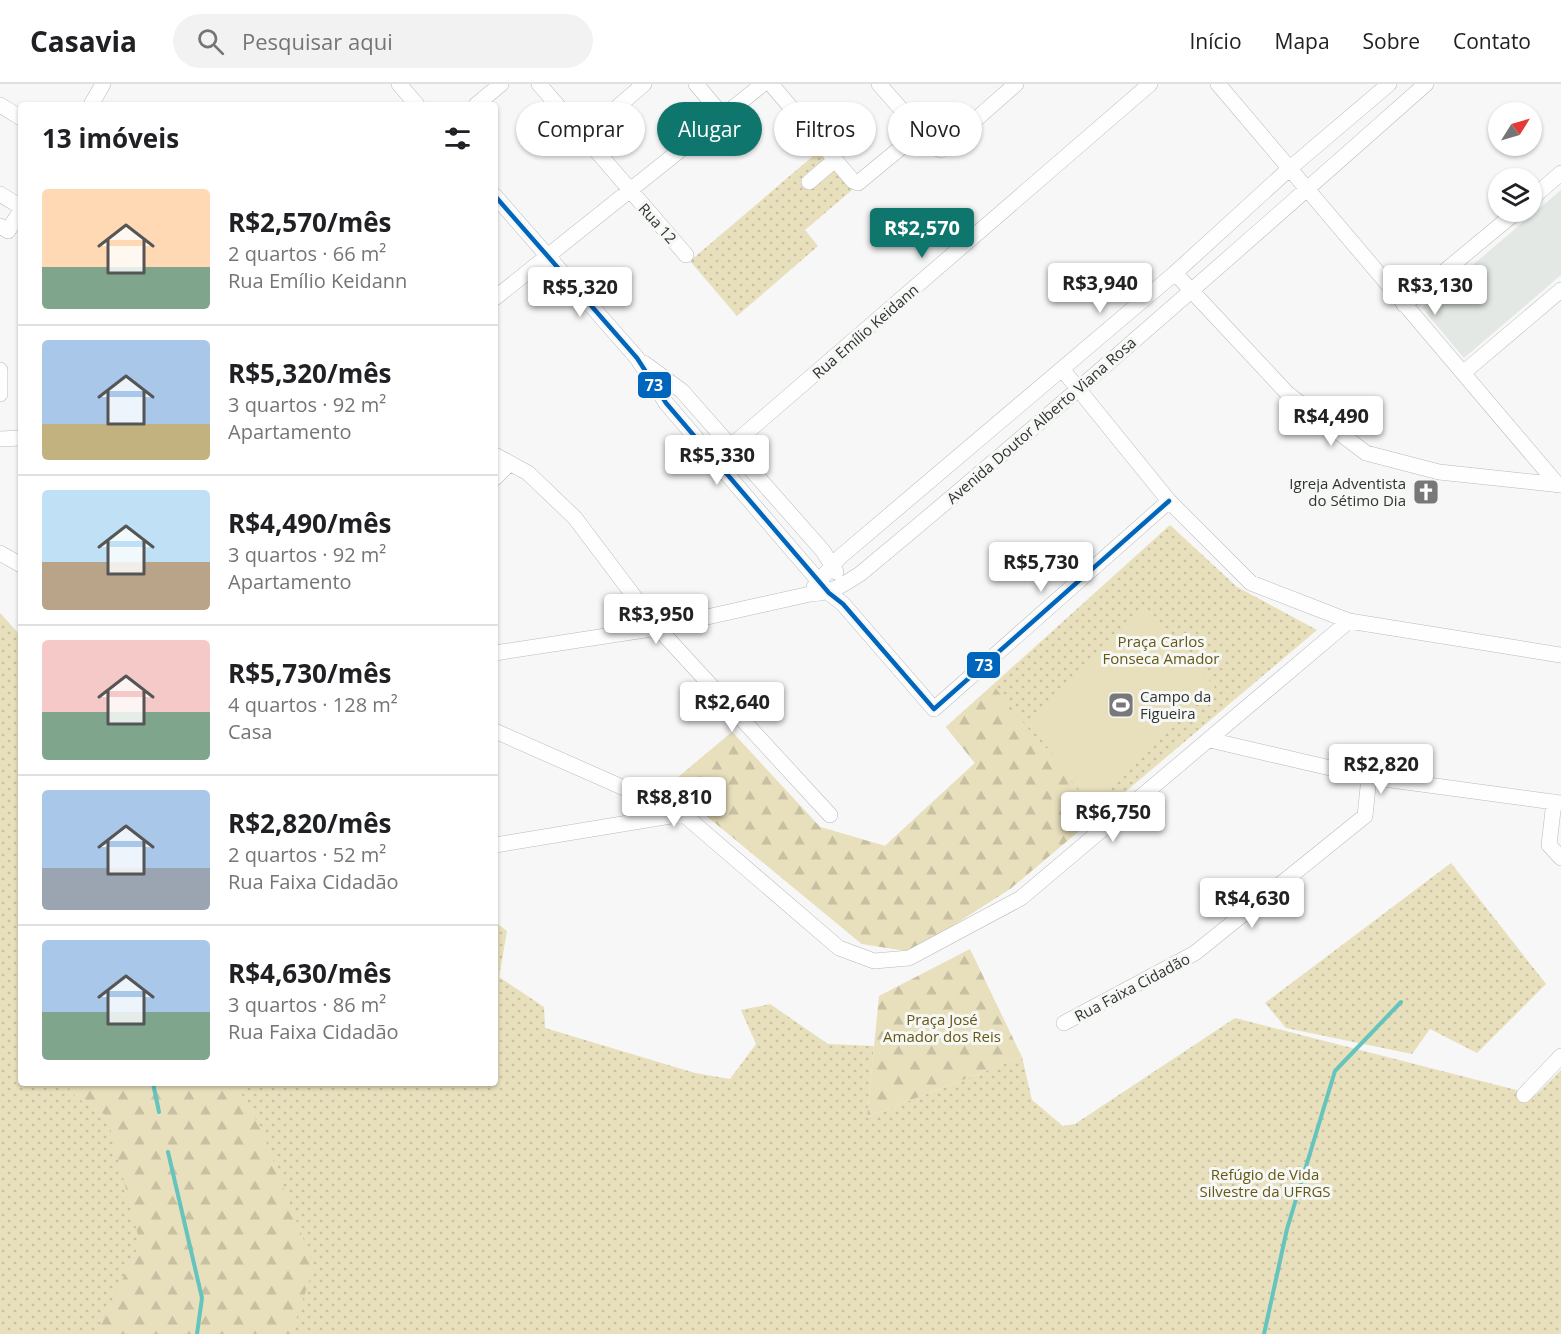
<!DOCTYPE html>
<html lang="pt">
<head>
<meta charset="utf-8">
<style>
  :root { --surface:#fff; --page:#f2f2f2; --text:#202124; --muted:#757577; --line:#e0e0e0; --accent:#0f766e }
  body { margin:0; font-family:"Open Sans",sans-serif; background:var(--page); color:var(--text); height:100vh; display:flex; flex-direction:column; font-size:22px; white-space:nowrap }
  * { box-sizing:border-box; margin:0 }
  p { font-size:20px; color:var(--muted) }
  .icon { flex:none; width:33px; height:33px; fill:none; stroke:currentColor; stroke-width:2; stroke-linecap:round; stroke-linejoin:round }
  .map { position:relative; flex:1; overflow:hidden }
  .panel { position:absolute; left:18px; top:18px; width:480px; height:984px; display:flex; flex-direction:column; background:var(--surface); border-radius:6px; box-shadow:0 2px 4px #0004 }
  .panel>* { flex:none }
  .hud { position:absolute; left:516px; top:18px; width:570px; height:54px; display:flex; gap:12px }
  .needle { width:39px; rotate:53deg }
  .fabs { position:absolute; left:1488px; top:18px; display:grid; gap:12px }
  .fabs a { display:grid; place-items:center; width:54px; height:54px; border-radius:50%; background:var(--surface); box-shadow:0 2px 4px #0004; font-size:30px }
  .price { position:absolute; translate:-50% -51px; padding:0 14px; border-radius:6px; background:#fff; color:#222; font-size:20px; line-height:39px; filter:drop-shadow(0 2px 3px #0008) }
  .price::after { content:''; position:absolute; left:50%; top:36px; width:18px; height:14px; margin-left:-9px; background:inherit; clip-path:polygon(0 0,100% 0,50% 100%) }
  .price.current { background:var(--accent); color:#fff }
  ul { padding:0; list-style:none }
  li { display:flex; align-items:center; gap:18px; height:150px; padding:0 24px }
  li+li { border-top:2px solid var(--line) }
  li span { display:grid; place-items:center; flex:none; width:168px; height:120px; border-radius:6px; color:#555 }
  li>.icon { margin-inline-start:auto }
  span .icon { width:72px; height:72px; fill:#fffc; stroke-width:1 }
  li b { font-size:26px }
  h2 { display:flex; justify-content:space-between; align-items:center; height:72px; padding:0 24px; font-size:26px }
  .chip { padding:0 21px; border-radius:27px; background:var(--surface); box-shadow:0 2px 4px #0004; font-size:21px; line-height:54px }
  .chip.current { background:var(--accent); color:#fff }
  header { display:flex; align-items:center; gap:36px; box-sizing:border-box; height:84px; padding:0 30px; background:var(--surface); border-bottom:2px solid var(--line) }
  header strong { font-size:28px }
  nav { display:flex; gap:33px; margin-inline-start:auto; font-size:21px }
  .search { width:420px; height:54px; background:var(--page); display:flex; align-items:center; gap:15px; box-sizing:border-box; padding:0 21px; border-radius:33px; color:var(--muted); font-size:22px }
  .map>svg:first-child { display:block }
</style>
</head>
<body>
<header>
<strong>Casavia</strong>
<div class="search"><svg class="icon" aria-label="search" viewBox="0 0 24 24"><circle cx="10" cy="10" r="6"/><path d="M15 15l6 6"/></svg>Pesquisar aqui</div>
<nav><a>Início</a><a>Mapa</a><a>Sobre</a><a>Contato</a></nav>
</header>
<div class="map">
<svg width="1561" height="1250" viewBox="0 0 1561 1250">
  <defs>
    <pattern id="grass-dots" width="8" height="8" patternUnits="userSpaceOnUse" patternTransform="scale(1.5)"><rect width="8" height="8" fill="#e8dfbc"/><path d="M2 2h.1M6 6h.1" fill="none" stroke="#c7c0a2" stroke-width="1.8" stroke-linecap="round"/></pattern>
    <pattern id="forest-firs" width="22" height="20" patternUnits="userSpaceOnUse" patternTransform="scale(1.5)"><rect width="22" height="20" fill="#e8dfbc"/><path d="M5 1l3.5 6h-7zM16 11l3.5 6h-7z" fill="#c7c0a2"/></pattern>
  </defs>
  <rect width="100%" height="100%" fill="#f6f7f6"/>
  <!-- built -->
  <path fill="#e4e8e4" d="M1561,106V191L1464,274L1422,224Z"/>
  <!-- grass -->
  <path fill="url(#grass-dots)" d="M819,67L852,106L805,146L818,162L737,232L690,177Z
    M1170,441L1237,503L1317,546L1010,805L862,860L669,701L732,648L820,743L885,762L975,679L946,643Z
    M0,529L21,552V999H495V838L507,847L499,893L544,923L545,944L695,989L730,995L756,960L741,926L770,920L828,960L874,962L867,1033L1022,973L1032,1016L1063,1042L1075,1040L1235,934L1536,1011L1561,986V1250H0Z
    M1451,779L1546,900L1477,969L1430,945L1412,970L1286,944L1265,919Z"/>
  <!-- forest -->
  <path fill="url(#forest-firs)" d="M993,601L1098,731L1010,805L912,868L862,860L669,701L732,648L820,743L885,762L975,679L946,643Z
    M970,865L1022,973L867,1033L879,912Z
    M64,999H235L261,1044L314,1183L291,1250H96L140,1159L107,1032L77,1014Z"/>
  <!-- pitch -->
  <path fill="#e8dfbc" d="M1145,522L1215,603L1092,718L1027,638Z"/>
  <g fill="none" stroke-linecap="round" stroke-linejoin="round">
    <!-- stream -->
    <path stroke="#65c4bd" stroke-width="4" d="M153,999L159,1028
      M168,1068L202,1214L197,1250
      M1264,1250L1287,1145L1335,987L1401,918"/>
    <defs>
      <path id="minor" d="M399,0L417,21
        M539,0L686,171
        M696,0L723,32
        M771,0L835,76L809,98
        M879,0L935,64L941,66L1016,0
        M1218,0L1558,401
        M0,21L21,34
        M91,21L103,0
        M476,21L501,0
        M583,53L644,0
        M835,76L853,97L858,99L921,47
        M0,110L21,123
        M495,112L637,274L666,319L829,509L843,520L934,625L1169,417
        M1532,114L1561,89
        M0,142L8,147L21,126
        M1175,189L1288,310L1366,369L1439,388L1561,401
        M495,214L763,0
        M1404,221L1516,128
        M644,279L682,307L823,467L836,488
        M1062,285L1169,417L1251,499L1349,537L1561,571
        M0,286V310
        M1463,289L1561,206
        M0,355L21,354
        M495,371L528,389L575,434L658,544L830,731
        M716,375L1150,0
        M495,394L508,381
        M0,469L21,481
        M814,503L840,473L1175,189L1289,85L1389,0
        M495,569L658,544L810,510C832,509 841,502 860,490C1052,331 1239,165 1426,0
        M495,647L683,730L839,864L874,877L909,874L1021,814L1349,537
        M1210,656L1369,693L1561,719
        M1554,718L1549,761L1561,774
        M495,761L683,730
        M1064,939L1195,869L1365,732L1369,693
        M1524,1011L1561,972"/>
    </defs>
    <!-- minor casing -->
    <use href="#minor" stroke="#bababa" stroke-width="16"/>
    <!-- minor -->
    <use href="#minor" stroke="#fefefe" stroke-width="15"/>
    <defs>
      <path id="bus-1" d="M495,112L637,274L666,319L829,509L843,520L934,625L1169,417"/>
    </defs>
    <!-- bus-1 casing -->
    <use href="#bus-1" stroke="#f6f8f5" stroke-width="9"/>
    <!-- bus-1 -->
    <use href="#bus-1" stroke="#0065bd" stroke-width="4.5"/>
  </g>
  <!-- icons -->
  <defs>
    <symbol id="church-square" viewBox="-11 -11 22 22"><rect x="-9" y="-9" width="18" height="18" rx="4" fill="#777877" stroke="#f6f8f5"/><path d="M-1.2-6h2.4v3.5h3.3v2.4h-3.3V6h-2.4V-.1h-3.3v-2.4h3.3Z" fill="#fff"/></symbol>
    <symbol id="stadium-square" viewBox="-11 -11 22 22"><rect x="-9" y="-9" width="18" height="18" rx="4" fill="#777877" stroke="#f6f8f5"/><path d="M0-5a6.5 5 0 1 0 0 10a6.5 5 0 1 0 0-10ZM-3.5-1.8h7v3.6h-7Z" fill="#fff"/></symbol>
  </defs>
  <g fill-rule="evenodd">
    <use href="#church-square" x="1411" y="393" width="30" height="30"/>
    <use href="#stadium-square" x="1106" y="606" width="30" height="30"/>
  </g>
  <g text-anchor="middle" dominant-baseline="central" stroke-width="6" stroke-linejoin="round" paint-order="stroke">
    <!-- street labels -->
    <g font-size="15" fill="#323332" stroke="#f6f8f5">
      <text transform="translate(658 139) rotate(48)">Rua 12</text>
      <text transform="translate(865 247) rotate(-41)">Rua Emílio Keidann</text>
      <text transform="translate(1041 336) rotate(-41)">Avenida Doutor Alberto Viana Rosa</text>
      <text transform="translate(1132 903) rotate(-28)">Rua Faixa Cidadão</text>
    </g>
    <!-- poi labels -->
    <g font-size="15" fill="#323332" stroke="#f6f8f5" text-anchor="end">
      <text x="1406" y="399">Igreja Adventista<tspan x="1406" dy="17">do Sétimo Dia</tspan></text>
      <text x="1140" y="612" text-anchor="start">Campo da<tspan x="1140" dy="17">Figueira</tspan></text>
    </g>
    <!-- park labels -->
    <g font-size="15" fill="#675715" stroke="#f6f8f5">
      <text x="1161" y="557">Praça Carlos<tspan x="1161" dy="17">Fonseca Amador</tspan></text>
      <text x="942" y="935">Praça José<tspan x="942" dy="17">Amador dos Reis</tspan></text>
      <text x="1265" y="1090">Refúgio de Vida<tspan x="1265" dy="17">Silvestre da UFRGS</tspan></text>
    </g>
  </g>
  <g stroke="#f6f8f5" stroke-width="2">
    <rect x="637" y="287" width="35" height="28" rx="6" fill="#0065bd"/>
    <rect x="966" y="567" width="35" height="28" rx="6" fill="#0065bd"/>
  </g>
  <g font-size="16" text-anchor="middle" font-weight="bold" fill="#fff">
    <text x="654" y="307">73</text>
    <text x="984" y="587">73</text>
  </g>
</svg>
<div class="fabs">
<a><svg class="needle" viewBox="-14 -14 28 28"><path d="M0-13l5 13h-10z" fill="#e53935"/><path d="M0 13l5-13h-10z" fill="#757577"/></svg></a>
<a><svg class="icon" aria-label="layers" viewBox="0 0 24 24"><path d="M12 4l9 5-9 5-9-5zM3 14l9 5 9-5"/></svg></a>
</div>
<b class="price current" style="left:922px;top:175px">R$2,570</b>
<b class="price" style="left:1100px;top:230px">R$3,940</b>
<b class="price" style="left:1435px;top:232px">R$3,130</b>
<b class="price" style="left:580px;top:234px">R$5,320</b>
<b class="price" style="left:1331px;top:363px">R$4,490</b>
<b class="price" style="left:717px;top:402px">R$5,330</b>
<b class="price" style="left:1041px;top:509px">R$5,730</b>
<b class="price" style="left:656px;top:561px">R$3,950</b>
<b class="price" style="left:732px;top:649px">R$2,640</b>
<b class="price" style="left:1381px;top:711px">R$2,820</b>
<b class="price" style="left:674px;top:744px">R$8,810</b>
<b class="price" style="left:1113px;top:759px">R$6,750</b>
<b class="price" style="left:1252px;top:845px">R$4,630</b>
<div class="hud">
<a class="chip">Comprar</a>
<a class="chip current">Alugar</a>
<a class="chip">Filtros</a>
<a class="chip">Novo</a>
</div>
<section class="panel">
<h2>13 imóveis<svg class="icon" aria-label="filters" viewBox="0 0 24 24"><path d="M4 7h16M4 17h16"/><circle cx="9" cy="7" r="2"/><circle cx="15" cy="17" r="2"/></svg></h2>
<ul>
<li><span style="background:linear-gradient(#ffd9b3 65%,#7fa58c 0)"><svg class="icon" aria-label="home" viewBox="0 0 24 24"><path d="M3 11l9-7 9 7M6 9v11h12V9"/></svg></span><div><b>R$2,570/mês</b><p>2 quartos · 66 m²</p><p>Rua Emílio Keidann</p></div></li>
<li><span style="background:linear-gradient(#a9c7e8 70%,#c2b280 0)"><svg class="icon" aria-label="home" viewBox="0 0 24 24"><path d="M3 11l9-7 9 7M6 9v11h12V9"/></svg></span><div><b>R$5,320/mês</b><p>3 quartos · 92 m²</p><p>Apartamento</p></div></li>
<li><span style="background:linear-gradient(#bfe0f5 60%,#b9a48a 0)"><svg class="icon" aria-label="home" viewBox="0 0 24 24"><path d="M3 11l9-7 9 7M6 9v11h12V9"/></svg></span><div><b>R$4,490/mês</b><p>3 quartos · 92 m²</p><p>Apartamento</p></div></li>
<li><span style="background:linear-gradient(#f6c9c9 60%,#7fa58c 0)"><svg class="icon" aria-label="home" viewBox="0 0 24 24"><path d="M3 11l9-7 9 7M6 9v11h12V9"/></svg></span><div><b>R$5,730/mês</b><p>4 quartos · 128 m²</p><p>Casa</p></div></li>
<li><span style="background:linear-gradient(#a9c7e8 65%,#9aa5b1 0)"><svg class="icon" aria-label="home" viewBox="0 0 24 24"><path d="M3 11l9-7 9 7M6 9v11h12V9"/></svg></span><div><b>R$2,820/mês</b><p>2 quartos · 52 m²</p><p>Rua Faixa Cidadão</p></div></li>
<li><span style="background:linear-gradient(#a9c7e8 60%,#7fa58c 0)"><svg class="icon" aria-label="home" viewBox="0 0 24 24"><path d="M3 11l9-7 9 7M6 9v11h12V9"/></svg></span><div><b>R$4,630/mês</b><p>3 quartos · 86 m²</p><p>Rua Faixa Cidadão</p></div></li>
</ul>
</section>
</div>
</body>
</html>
